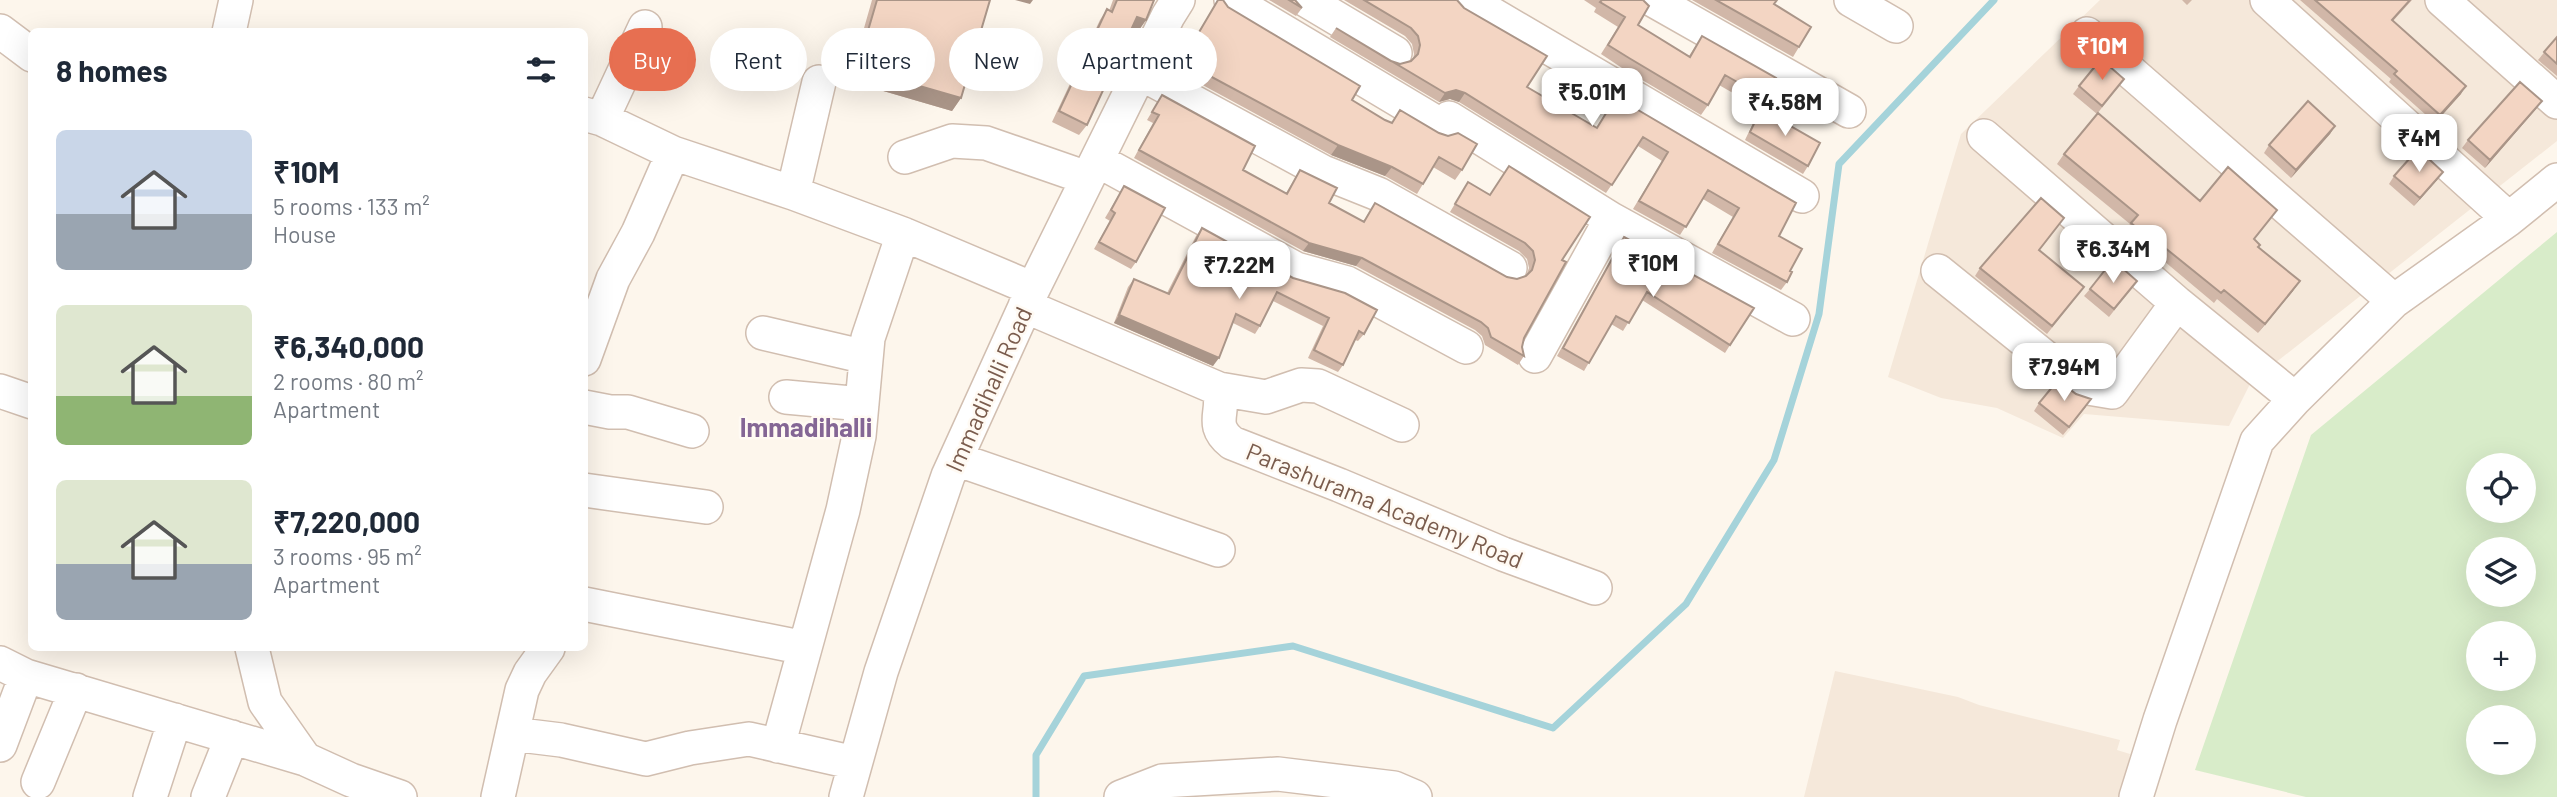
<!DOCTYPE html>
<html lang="en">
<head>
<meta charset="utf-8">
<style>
  :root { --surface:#fff; --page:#f2f2f3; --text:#1f2937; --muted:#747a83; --accent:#e76f51 }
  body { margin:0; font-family:Barlow,sans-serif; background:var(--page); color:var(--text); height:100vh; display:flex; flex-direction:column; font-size:26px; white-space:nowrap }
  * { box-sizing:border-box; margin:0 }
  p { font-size:23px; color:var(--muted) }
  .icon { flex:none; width:38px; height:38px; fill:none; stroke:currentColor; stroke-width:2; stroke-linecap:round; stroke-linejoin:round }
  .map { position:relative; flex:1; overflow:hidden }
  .side { position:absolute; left:28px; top:28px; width:560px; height:623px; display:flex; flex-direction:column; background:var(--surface); border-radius:10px; box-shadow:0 7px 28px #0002 }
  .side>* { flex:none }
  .guide { position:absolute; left:609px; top:28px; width:665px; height:63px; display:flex; gap:14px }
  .buttons { position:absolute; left:2466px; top:453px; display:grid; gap:14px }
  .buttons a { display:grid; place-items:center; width:70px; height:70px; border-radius:50%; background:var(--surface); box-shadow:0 7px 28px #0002; font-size:35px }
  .price { position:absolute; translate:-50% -60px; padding:0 16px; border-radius:14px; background:#fff; color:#222; font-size:23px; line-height:46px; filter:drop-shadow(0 2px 4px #0008) }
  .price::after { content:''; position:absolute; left:50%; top:42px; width:21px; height:16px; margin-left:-10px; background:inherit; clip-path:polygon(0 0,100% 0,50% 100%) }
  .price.on { background:var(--accent); color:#fff }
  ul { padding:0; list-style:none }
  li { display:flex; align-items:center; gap:21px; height:175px; padding:0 28px }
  li span { display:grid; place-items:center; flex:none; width:196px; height:140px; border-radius:10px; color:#555 }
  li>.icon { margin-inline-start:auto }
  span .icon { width:84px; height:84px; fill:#fffc; stroke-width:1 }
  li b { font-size:30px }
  h2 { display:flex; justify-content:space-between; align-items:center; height:84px; padding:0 28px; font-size:30px }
  .tag { padding:0 24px; border-radius:32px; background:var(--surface); box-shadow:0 7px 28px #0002; font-size:24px; line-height:63px }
  .tag.on { background:var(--accent); color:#fff }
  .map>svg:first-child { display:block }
</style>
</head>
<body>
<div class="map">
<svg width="2557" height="797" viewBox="0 0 2557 797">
  <rect width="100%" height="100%" fill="#fdf6ec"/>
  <!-- residential -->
  <path fill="#f5e8da" d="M2100,0H2557V141L2251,382L2229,426L2084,414L2063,438L1997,408L1941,398L1888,377L1961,134Z
    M1835,671L1958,697L1979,705L2120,740L2117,750L2130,754L2122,797H1804Z"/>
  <!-- green -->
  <path fill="#d8ecc9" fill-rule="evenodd" d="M2557,232V797H2306L2195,770L2311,435ZM2478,466H2524V511H2478ZM2478,550H2524V595H2478ZM2478,634H2524V679H2478ZM2478,718H2524V763H2478Z"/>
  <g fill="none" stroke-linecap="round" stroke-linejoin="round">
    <!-- stream -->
    <path stroke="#a5d3da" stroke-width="7" d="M1036,797V755L1084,676L1293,646L1553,728L1686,604L1774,460L1819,314L1839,164L1994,0"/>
    <defs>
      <path id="minor" d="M1231,0L1442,126L1449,118L1611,219L1793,319
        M1306,0L1395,53
        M1468,0L1802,196
        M1653,0L1849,111
        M1851,0L1896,26
        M2267,0L2509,219
        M2442,0L2557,102
        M0,31L32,55
        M229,32L236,0
        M2087,34L2394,301
        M1140,73L1323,172L1378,194L1510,268
        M584,114L602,119L673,153L793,193L903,234L1033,289
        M602,119L645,27
        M1984,136L2177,303L2295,399
        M905,157L952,141L986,143L1087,178
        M1097,160L1296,269L1347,283L1466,347
        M793,193L819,82
        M1938,271L2082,387L2112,392L2177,303
        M1025,306L1219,389C1226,412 1208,424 1232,443L1339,485L1503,554L1595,588
        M763,333L866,357
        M1535,356L1611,219
        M584,359L613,279L638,233L673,153
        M1219,389L1266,397L1301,385L1318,386L1402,425
        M0,391L32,402
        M786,397L862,404
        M584,407L610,412H628L692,431
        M956,459L1218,550
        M584,490L706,507
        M584,604L805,648
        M252,648L265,702L305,759L351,780L400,797
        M0,663L26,676L305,759
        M512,734L561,740L646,759L690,748L749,739L855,763
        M0,745L26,676
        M778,746L843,510L859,436L868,338L903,234
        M38,782L76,690
        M150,797L175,720
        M208,797L232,737
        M498,797L522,690L530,673L548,648
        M846,797L881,672L948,476L1033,289L1168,16L1178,0
        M1121,797L1162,781L1278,774L1394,788L1415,797
        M2136,797L2160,720L2257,441L2295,399L2394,301L2509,219L2557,180"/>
    </defs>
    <!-- minor casing -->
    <use href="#minor" stroke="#d1beb0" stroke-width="36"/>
    <!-- minor -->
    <use href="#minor" stroke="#fff" stroke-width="33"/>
  </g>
  <!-- wall -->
  <path fill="#d1b7a8" d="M872,0H990L961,98L952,111L849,81Z
    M1113,0H1154L1146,20L1139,30L1132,28L1087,125L1079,135L1052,122L1100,20L1107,9L1109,11Z
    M1218,0L1352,100L1385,120L1392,123L1400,110L1462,170L1455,180L1433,167L1417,194L1385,176L1331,155L1175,70Z
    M1269,0H1295L1302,8L1296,16Z
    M1344,0H1457L1527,87L1596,128L1610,106L1779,236L1790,271L1787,282L1781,290L1712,253L1733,217L1703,199L1680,235L1633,209L1662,161L1638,146L1606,193L1459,102L1450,99L1439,102L1330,37L1336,28L1391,61L1400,64L1411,61L1413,59L1414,54L1412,44L1405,36Z
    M1584,0H1643L1638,25L1689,56L1702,36L1765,98L1759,108L1719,85L1708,105L1701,115L1622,68L1601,54L1618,27L1594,12L1596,8Z
    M1692,0H1777L1774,4L1799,47L1793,57Z
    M2182,0H2192L2187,5Z
    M2300,0H2412L2393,21L2461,94L2435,123L2389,82L2391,79Z
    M2557,37V76L2538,60Z
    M2124,79L2097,114L2073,94L2079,86Z
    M1162,95L1243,170L1286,193L1300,170L1329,203L1363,222L1375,203L1507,277L1517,279L1526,276L1529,268L1527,259L1519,251L1450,212L1468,182L1562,260L1524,338L1522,347L1524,356L1518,365L1485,345L1482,336L1475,330L1356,266L1303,251L1134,158L1153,123L1147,120Z
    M1761,109L1808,166L1803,174L1745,140L1756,117Z
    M2536,109L2485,168L2462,148L2468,140Z
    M2335,126L2330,134L2291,178L2264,153L2269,145Z
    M2064,154L2200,201L2277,210L2254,240L2258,247L2293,291L2258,333L2217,299L2214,303L2158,256L2155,259L2125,232L2130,224L2057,164Z
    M2394,176L2437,180L2414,206L2389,184Z
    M1124,186L1136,262L1131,269L1094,249L1110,221L1105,218Z
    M2064,218L2039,251L2078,295L2047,334L1975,276L1980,268Z
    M1202,228L1364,334L1358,341L1355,340L1343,365L1338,372L1308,358L1323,326L1273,301L1260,326L1255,334L1233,323L1213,366L1114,323L1128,287L1134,279L1167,293L1196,236Z
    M1624,237L1730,345L1725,353L1642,300L1623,331L1611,324L1584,371L1557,356L1619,245Z
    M2090,289H2131L2109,317L2084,296Z
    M2039,403L2086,407L2063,435L2034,411Z"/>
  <!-- shaded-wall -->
  <path fill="#aa9588" d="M1015,0H1033L1030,4Z
    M1137,17L1146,20L1139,30L1130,27Z
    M857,68L961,98L952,111L849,81Z
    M2466,86L2461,94L2435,123L2440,115Z
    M1456,90L1465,93L1459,102L1450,99L1439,102L1445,93Z
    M2542,101L2536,109L2485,168L2490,160Z
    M2335,126L2330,134L2291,178L2296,170Z
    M1338,145L1392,167L1385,176L1331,155Z
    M2443,172L2437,180L2414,206L2420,198Z
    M1309,243L1362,258L1356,266L1303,251Z
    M2300,281L2293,291L2258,333L2265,324Z
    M1119,315L1219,358L1213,366L1114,323Z"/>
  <!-- building -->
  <path fill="#f3d5c3" stroke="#aa9588" stroke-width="2" d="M877,0H990L961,98L857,68Z
    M1117,0H1154L1146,20L1137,17L1087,125L1059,111L1107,9L1112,12Z
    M1218,0H1223L1228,7L1360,86L1352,100L1385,120L1392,123L1400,110L1439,133L1448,136L1458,133L1477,144L1462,170L1439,157L1423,184L1392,167L1338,145L1182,61Z
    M1289,0H1295L1302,8Z
    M1364,0H1457L1464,8L1547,56L1527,87L1597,128L1616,97L1796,203L1779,236L1802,249L1790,271L1792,272L1787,282L1718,244L1739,208L1708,190L1686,227L1639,201L1668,152L1643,137L1612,185L1465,93L1456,90L1445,93L1336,28L1391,61L1400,64L1411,61L1418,54L1420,45L1418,36L1411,28Z
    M1602,0H1643L1649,6L1638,25L1690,57L1702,36L1776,78L1765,98L1725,75L1708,105L1629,58L1608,45L1625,17L1600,2Z
    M1716,0H1777L1774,4L1811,27L1799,47Z
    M2315,0H2410L2392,20L2466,86L2440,115L2394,74L2397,71Z
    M2557,37V64L2544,52Z
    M2101,59L2124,79L2102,106L2079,86Z
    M2520,82L2542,101L2490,160L2468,140Z
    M1162,95L1255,146L1243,170L1287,194L1300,170L1337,188L1329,203L1364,222L1375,203L1507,277L1517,279L1526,276L1532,270L1535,260L1533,251L1525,243L1455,204L1468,182L1490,195L1509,166L1590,217L1562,260L1566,262L1524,338L1522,347L1524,356L1491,337L1488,328L1481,322L1362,258L1309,243L1139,150L1159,115L1152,112Z
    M2308,101L2335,126L2296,170L2269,145Z
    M1761,109L1820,143L1808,166L1750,132Z
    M2098,113L2200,201L2228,167L2277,210L2254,239L2260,245L2258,247L2300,281L2265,324L2224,290L2221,293L2164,247L2162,249L2131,223L2138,215L2064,154Z
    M2418,149L2443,172L2420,198L2394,176Z
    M1124,186L1165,208L1136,262L1099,242L1115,213L1111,210Z
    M2041,198L2064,218L2039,250L2084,287L2052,326L1980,268Z
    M1202,228L1293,278L1345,293L1377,310L1364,334L1359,331L1343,365L1314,350L1329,318L1277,292L1260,326L1236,314L1219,358L1119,315L1134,279L1169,294Z
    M1624,237L1754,308L1730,345L1647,292L1629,323L1616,316L1589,363L1563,348Z
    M2113,260L2137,281L2114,309L2090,289Z
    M2058,380L2076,394L2091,399L2069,427L2039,403Z"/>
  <g text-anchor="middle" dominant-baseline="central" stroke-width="5" stroke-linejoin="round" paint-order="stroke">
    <!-- street labels -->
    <g font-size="24" fill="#7a5c4d" stroke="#fffaf3">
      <text transform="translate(988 389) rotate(-66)">Immadihalli Road</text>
      <text transform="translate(1385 505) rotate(22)">Parashurama Academy Road</text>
    </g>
    <!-- neighbourhood labels -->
    <g font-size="26" font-weight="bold" fill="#846695" stroke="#fffaf3">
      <text x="806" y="426">Immadihalli</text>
    </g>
  </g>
</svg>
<div class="buttons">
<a><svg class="icon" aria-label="locate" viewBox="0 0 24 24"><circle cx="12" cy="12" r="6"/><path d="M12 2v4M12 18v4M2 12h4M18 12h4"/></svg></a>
<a><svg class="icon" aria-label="layers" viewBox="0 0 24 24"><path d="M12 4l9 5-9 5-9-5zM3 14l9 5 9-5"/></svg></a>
<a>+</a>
<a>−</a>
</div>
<b class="price on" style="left:2102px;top:82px">₹10M</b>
<b class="price" style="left:1592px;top:128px">₹5.01M</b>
<b class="price" style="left:1785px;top:138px">₹4.58M</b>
<b class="price" style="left:2419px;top:174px">₹4M</b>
<b class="price" style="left:2113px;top:285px">₹6.34M</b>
<b class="price" style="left:1653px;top:299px">₹10M</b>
<b class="price" style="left:1239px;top:301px">₹7.22M</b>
<b class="price" style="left:2064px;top:403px">₹7.94M</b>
<div class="guide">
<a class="tag on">Buy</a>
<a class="tag">Rent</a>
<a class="tag">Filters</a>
<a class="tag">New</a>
<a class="tag">Apartment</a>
</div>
<section class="side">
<h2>8 homes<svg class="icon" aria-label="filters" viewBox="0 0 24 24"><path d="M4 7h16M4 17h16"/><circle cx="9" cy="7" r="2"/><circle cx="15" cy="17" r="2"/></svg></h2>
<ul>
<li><span style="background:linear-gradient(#c9d6e8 60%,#9aa5b1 0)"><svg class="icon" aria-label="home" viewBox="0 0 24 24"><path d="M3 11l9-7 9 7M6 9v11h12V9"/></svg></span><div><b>₹10M</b><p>5 rooms · 133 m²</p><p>House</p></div></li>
<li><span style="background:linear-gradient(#dfe7d0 65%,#8fb573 0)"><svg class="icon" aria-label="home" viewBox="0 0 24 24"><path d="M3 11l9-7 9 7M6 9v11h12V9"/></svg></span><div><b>₹6,340,000</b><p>2 rooms · 80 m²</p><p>Apartment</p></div></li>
<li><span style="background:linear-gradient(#dfe7d0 60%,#9aa5b1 0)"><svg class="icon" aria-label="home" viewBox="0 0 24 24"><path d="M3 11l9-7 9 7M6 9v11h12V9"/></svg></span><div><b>₹7,220,000</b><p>3 rooms · 95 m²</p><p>Apartment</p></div></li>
</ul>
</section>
</div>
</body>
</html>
